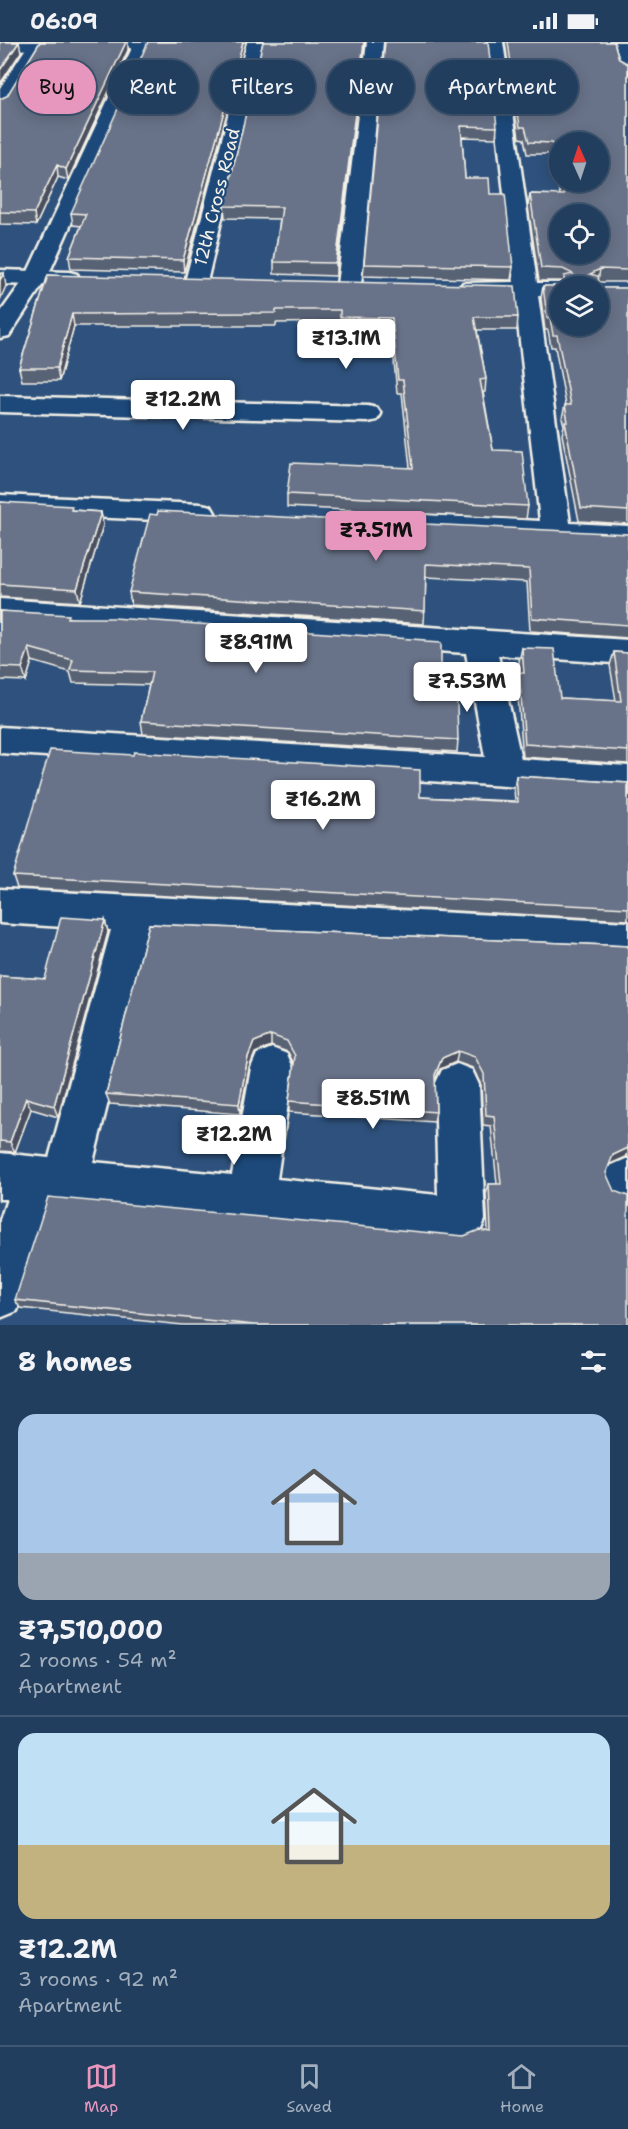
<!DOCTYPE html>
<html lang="en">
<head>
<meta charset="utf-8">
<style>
  :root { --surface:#223e5e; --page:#2a4564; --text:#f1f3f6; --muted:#a2aebc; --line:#3f5773; --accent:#e797bd }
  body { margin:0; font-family:"Shantell Sans",sans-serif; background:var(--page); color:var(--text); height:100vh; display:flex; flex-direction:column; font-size:22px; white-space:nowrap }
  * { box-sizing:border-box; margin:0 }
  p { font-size:20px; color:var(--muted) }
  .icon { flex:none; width:33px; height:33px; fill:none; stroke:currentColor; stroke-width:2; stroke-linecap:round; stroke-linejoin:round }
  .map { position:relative; height:1283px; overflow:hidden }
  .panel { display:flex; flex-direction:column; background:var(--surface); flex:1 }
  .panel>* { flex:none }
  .top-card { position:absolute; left:18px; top:18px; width:592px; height:54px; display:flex; gap:12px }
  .needle { width:39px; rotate:357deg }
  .buttons { position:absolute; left:549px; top:90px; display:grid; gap:12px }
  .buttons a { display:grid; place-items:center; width:60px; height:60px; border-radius:50%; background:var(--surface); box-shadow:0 3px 15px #0003,0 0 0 2px var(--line); font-size:30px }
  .price { position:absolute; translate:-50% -51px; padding:0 14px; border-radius:6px; background:#fff; color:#222; font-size:20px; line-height:39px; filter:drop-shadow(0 2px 3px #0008) }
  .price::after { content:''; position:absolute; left:50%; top:36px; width:18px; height:14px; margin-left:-9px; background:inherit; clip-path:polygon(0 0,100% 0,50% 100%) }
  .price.current { background:var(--accent); color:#111 }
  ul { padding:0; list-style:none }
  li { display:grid; align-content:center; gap:12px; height:318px; padding:0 18px }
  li+li { border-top:2px solid var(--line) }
  li span { display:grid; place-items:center; height:186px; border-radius:18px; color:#555 }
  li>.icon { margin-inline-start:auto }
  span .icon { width:108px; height:108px; fill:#fffc; stroke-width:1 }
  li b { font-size:26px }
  h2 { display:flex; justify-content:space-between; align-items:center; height:72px; padding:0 18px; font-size:26px }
  .tag { padding:0 21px; border-radius:27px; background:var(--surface); box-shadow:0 3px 15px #0003,0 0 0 2px var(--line); font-size:21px; line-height:54px }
  .tag.current { background:var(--accent); color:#111 }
  .status { display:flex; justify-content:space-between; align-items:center; height:42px; padding:0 30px; background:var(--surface); direction:ltr }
  .status svg { height:16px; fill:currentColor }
  .tabs { display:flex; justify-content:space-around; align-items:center; height:84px; border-top:2px solid var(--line); background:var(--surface); font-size:16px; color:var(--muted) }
  .tabs a { display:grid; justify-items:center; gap:3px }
  .tabs .current { color:var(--accent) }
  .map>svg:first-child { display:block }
</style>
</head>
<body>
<div class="status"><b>06:09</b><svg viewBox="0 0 49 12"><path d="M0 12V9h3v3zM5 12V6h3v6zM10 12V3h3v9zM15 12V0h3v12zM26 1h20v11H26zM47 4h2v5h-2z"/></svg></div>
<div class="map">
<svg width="628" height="1283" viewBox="0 0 628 1283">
  <rect width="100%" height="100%" fill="#2e527d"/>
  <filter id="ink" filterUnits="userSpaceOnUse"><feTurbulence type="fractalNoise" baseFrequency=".0167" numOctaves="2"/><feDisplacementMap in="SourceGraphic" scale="12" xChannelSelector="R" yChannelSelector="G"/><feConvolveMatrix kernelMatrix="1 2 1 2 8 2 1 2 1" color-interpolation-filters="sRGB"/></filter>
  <g filter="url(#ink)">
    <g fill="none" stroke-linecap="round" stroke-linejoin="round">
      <defs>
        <path id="street" d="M30,0H46L7,64L0,66V46Z
          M247,0H263L207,240L204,245H188L185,240Z
          M367,0H383L361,243L357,248H341L337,243Z
          M487,0H503L537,241H560L569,244H560V255L538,254L570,481L628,484V504L384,489L374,487L370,480L374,473L384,471L540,479L515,254L463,251L459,246L463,241L514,240Z
          M610,0H626L628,32L619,27Z
          M0,228L69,230L77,232L80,237L77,242L69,244L0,242Z
          M0,354L368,364L377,366L381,372L377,378L368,380L0,370Z
          M0,453L201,462L211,464L215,471L211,478L201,480L0,471Z
          M0,557L628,598V622L498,613L521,717L628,724V752L0,711V685L485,715L466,611L0,579Z
          M0,847L628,880V914L150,891L93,1120L232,1133L251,1026L257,1012L272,1006L287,1012L293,1026L277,1137L438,1153L435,1043L442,1028L457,1022L472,1028L479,1043L485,1178L478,1194L462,1201L51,1162L17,1269L0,1276V1178L7,1157H0V1111L49,1116L111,888L0,881Z
          M626,1117H628V1163L610,1156L603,1140L610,1124Z"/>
        <path id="secondary" d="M0,0H180L172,5L149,6L47,236L9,294L0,296V271L25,236L132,6L0,8Z"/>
      </defs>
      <!-- street casing -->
      <use href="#street" stroke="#f4f1e8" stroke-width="5"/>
      <!-- secondary casing -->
      <use href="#secondary" stroke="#f4f1e8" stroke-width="5"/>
      <!-- street -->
      <use href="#street" fill="#1f4a7a" fill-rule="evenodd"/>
      <!-- secondary -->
      <use href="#secondary" fill="#1f4a7a" fill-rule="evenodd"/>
    </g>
    <!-- wall -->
    <path fill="#596275" stroke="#f4f1e8" stroke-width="1.5" fill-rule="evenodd" d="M40,0H128V8L68,138L58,135L36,183L0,182V57L7,54Z
      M246,0L184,230L71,227L69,215L81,184L73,183L71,171Z
      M263,0H365L336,234L274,232V220L280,177L225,176L224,164Z
      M385,0L497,85L496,96L462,95L465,136L490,152L513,225L511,238L363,234Z
      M505,0H614L619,17L628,22V240H599L600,246H628V482L579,479L562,393L564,383L562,376L565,363H566L555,305H551L548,288H545L541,256L543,244H563V240L561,239H539L528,164L530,152L560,153L550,112H527L524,97L519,96ZM560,100L598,140H560Z
      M48,233L518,275L517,288H477L486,337L485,350H483L493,408L528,464L526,477L287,465V452L410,426L402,351H397L391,288H340V280L276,281V284H74L59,339H22L19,326Z
      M0,460L73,468L101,470L103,483L80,560L0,555Z
      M628,492V596L530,589L527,540L426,535L424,582L131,563L129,550Z
      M0,569L69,576L425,600L441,627L458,698L457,710L143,692L141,679L149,643L73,641L70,630L32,619L26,639L0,638Z
      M522,606L560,656L616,659L610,623L614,610L628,611V722L523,715L517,643L519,630H520L519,619Z
      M516,734L628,741V878L17,846L13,834L420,755L515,759L514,747Z
      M105,878L108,890L58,1075L31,1067L15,1110L0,1109V934L45,937Z
      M149,882L628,904V1116L626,1115L609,1123L606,1131L628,1283H183L20,1266L15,1258L464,1194L488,1189L486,1152L489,1142H497L491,1084L483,1083L481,1043L473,1026L456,1020L440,1027L435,1039L436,1070L434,1080L289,1070V1059L294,1022L288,1010L271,1004L255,1011L249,1026L240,1072L110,1062L106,1052Z"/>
    <!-- shaded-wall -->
    <path fill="#49505f" stroke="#f4f1e8" stroke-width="1.5" d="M19,0L21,10L0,42V28Z
      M126,0H128V8L68,138L66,127Z
      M243,0H246L184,230L183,218Z
      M364,0H365L336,234V221Z
      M57,123L58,135L36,183L34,171Z
      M600,227L598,240L590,232Z
      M4,231L6,244L0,258V238Z
      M72,272L74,284L59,339L57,326Z
      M101,470L103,483L80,560L77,547Z
      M29,606L32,619L26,639L22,626Z
      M105,878L108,890L58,1075L54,1064Z
      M271,993V1004L255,1011L249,1026L240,1072L239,1062L248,1015L254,1000Z
      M458,1009L456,1020L440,1027L433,1043L435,1033L442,1016Z
      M26,1056L31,1067L15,1110L10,1100Z
      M628,1106V1111L626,1115L608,1123L613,1113Z"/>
    <!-- building -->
    <path fill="#687288" stroke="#f4f1e8" stroke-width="1.5" fill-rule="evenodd" d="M0,0H19L0,28Z
      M40,0H126L66,127L57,123L34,171L0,170V57L7,54Z
      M148,0H243L183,218L69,215L86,172L71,171Z
      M263,0H364L336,221L274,220L282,165L224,164Z
      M385,0H488L497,85L461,84L465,136H489L490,152H505L513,225L364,222Z
      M508,0H614L619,17L628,22V228L600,227L590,232L598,234L600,246H628V469L581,466L565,380H568L565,363H571L557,293H553L550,276H547L543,244H564V234L573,232L563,227L541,226L530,152L564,153L561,140H598V100H560V133L552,101L529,100L525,85H520ZM560,172H598V212H560ZM560,244H598V284H560Z
      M0,231H4L0,238Z
      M48,233L515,244L518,275H474L486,337L480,338L493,408L522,409L528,464L287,452L291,421L413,426L403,338H398L392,276L340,275V268H276V271L72,272L57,326H19Z
      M0,460L72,464L71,468L101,470L77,547L0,542Z
      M158,469L628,492V583L532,576L529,527L426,522L425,569L129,550L150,472L157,473Z
      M0,569L69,573L68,576H113L425,598V600L441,601V627L456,628L458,698L141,679L152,630L70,628L73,618L29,606L22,626L0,625Z
      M522,606L554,607L560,656L621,659L614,610L628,611V709L525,702L519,630L524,631Z
      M50,708L133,713L134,710L420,728V755L518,760L516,734L628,741V866L13,834Z
      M61,875L105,878L54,1064L26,1056L10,1100L0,1099V934L45,937Z
      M149,882L628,904V1106L613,1113L606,1131L614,1149L628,1154V1283H254L15,1258L48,1155L464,1194L479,1188L491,1190L489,1142H501L494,1074L486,1073L484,1032L475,1015L458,1009L442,1016L435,1033L436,1070L289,1059L295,1014L287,999L271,993L254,1000L248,1015L239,1062L106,1052Z"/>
  </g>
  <g text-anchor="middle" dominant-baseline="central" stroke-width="4.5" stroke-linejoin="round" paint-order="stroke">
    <!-- far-street labels -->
    <g font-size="18" fill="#f4f1e8" stroke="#1f4a7a">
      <text transform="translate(217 155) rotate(-76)">12th Cross Road</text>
    </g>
  </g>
</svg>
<div class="buttons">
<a><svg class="needle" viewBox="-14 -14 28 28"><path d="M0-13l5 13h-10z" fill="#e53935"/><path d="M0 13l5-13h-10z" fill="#a2aebc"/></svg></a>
<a><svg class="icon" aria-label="locate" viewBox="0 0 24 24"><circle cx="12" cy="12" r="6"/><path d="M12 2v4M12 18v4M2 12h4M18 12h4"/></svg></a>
<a><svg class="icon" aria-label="layers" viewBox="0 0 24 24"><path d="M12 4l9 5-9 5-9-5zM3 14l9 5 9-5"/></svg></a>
</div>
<b class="price" style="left:346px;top:328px">₹13.1M</b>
<b class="price" style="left:183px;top:389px">₹12.2M</b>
<b class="price current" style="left:376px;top:520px">₹7.51M</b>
<b class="price" style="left:256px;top:632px">₹8.91M</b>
<b class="price" style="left:467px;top:671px">₹7.53M</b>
<b class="price" style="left:323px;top:789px">₹16.2M</b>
<b class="price" style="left:373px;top:1088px">₹8.51M</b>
<b class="price" style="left:234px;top:1124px">₹12.2M</b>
<div class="top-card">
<a class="tag current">Buy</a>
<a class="tag">Rent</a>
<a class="tag">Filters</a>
<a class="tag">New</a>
<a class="tag">Apartment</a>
</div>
</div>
<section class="panel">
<h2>8 homes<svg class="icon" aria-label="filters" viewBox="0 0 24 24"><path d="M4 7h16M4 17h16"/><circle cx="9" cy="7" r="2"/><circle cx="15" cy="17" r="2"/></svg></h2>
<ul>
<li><span style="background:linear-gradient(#a9c7e8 75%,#9aa5b1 0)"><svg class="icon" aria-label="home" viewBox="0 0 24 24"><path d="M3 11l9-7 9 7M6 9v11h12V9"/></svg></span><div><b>₹7,510,000</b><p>2 rooms · 54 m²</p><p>Apartment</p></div></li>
<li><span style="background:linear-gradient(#bfe0f5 60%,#c2b280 0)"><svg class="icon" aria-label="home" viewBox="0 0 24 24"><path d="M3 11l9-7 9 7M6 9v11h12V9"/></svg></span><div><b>₹12.2M</b><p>3 rooms · 92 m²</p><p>Apartment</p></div></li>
</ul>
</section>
<nav class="tabs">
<a class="current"><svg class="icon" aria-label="map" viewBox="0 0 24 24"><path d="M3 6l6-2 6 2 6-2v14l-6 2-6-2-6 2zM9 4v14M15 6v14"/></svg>Map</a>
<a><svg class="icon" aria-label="saved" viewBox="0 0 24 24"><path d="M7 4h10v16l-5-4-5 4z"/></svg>Saved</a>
<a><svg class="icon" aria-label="home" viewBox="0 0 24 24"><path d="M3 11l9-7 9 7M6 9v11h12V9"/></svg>Home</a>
</nav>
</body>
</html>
